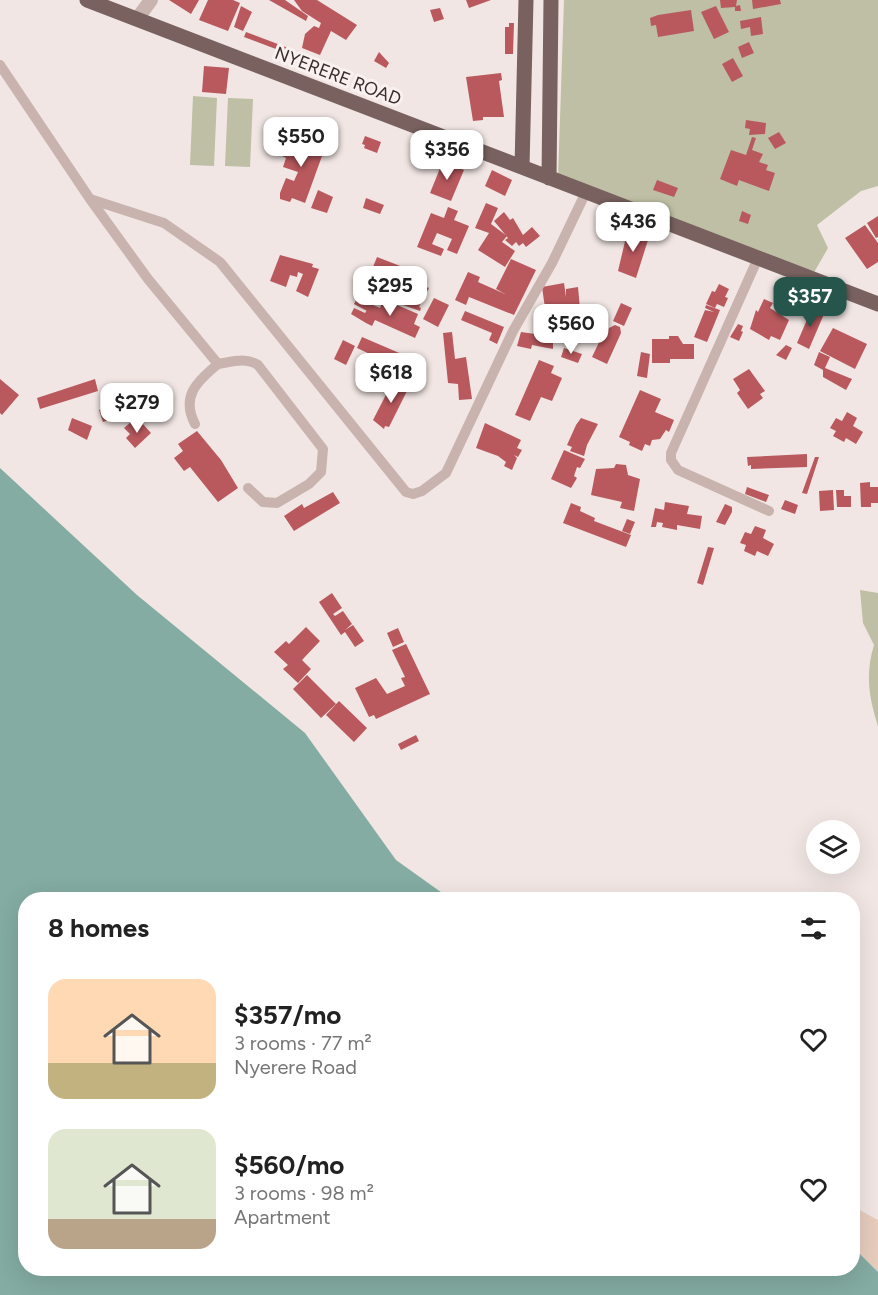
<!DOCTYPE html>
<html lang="en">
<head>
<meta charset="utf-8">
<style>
  :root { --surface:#fff; --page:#f6f6f6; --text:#222; --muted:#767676; --accent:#26564b }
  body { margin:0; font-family:Figtree,sans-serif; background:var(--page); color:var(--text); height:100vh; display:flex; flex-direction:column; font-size:22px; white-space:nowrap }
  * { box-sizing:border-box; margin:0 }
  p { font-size:20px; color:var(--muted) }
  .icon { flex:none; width:33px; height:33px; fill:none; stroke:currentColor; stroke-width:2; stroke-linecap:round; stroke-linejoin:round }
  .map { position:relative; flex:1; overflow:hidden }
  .side { position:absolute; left:18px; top:892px; width:842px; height:384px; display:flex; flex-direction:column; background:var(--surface); border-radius:24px; box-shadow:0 6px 24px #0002 }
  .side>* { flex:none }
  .buttons { position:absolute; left:806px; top:820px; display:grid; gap:12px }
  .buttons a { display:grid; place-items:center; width:54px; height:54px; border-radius:50%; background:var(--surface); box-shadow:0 6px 24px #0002; font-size:30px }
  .price { position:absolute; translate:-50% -51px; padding:0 14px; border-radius:12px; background:#fff; color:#222; font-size:20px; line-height:39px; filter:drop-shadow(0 2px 3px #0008) }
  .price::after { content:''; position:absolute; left:50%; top:36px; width:18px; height:14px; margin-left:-9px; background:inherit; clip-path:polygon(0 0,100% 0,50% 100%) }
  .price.current { background:var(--accent); color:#fff }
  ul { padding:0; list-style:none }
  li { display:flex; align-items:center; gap:18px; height:150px; padding:0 30px }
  li span { display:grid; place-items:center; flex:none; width:168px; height:120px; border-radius:18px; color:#555 }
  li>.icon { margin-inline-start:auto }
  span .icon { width:72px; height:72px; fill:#fffc; stroke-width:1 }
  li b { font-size:26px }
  h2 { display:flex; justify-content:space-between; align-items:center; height:72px; padding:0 30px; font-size:26px }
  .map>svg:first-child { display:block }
</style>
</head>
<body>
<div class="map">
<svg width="878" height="1295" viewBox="0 0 878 1295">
  <rect width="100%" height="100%" fill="#f1e6e3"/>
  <!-- green -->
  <path fill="#bebfa4" d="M564,0H878V186L861,191L817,225L828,248L812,276L558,178Z
    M193,96L217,98L214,166L190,165Z
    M228,98L253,99L250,167L225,166Z
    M860,590L878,593V726C869,698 865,674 874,645L863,623Z"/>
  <!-- sand -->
  <path fill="#e8cdbe" d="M852,1206L878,1220V1272L852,1246Z"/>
  <!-- water -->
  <path fill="#84aca2" d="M0,468L137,595L305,733L396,860L452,900H26V1269H852V1246L878,1272V1295H0Z"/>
  <!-- building -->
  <path fill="#b9595e" d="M169,0H199L191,14Z
    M208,0H233L240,3L228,31L199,20Z
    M269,0H285L308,16L306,21Z
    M294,0H317L357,25L346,40L331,31L320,55L302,48L305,34L314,26L319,28L321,23L302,11Z
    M466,0H491L469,8Z
    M720,0H737L736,6L740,5L741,11H735V7L721,8Z
    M752,0H780L781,4L753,9Z
    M241,6L252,12L243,31L234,27Z
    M716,6L729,32L714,39L701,12Z
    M440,8L444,19L434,22L430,10Z
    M691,10L694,31L658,37L656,25L651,26L650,18L658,15Z
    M761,17L763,34L751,36L750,27L741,29L740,21Z
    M509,23H514L513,54H505V27H509Z
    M246,32L291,49L289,54L244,37Z
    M749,42L754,53L742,58L738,47Z
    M379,52L389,63L386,68L374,61Z
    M733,58L743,76L732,82L722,64Z
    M204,66L229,68L226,94L202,92Z
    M501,73L502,80L499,81L504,117H483V120L473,121L466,77Z
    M746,120L766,123L765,134L749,135L750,129L745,128Z
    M779,132L786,143L775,149L768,138Z
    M303,136L326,145L305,203L292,198L290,202L280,199V193L286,178L294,181L298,172L283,167L286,158L280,155L284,143L299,149Z
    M365,136L381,142L377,153L364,148L365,145L362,144Z
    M752,137L756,138L752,150L763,154L759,162L768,165L766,170L775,173L769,191L739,180L737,186L720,179L731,150L746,155Z
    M443,161L464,170L451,201L430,193Z
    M492,170L512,180L505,196L485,186Z
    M657,180L678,188L674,197L653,190Z
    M318,190L333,197L327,213L311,208Z
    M366,198L384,205L380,214L363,208Z
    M486,203L498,208L491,224L507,236L502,242L515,251L505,267L478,250L489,233L475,228Z
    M448,207L458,211L454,220L469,226L457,254L447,250L452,239L437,233L432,244L444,249L441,256L417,247L431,213L444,218Z
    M742,211L751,215L748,224L739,221Z
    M504,212L510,220L513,218L523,235L532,227L540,236L526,247L523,243L519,246L516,242L512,246L505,240L508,238L494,221Z
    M878,216V237L876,238L867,223Z
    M865,225L878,243V262L867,269L845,238Z
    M639,231L648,234L649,237L636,278L618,271L627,233L636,235Z
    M280,255L313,264L312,267L319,269L308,297L296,291L303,274L298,272L297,277L290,275L286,287L270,281Z
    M377,257L408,269L403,280L386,273L382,282L369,277Z
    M511,259L536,270L514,315L469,297L466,305L455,300L468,272L480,277L478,282L505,294L496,289Z
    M387,276L411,286L413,282L429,288L419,307L421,308L420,311L380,297Z
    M367,280L380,287L367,311L354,304Z
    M564,283L566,297V289L578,287L580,309L546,315L542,287Z
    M719,284L729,289L725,297L728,298L724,307L717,304L715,308L706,304L712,291L715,292Z
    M434,298L449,305L438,327L423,319Z
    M383,299L418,314L414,324L420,327L415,338L375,320L372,326L366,323L351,314L354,308L365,313L371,304L380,308Z
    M764,299L773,303L770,308L789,320L780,340L771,336L769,340L750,329L756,310L758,312Z
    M621,303L632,308L624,326L613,321Z
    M706,305L720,310L707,342L694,337L705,310L714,312L705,308Z
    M812,308L824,314L809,349L797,343Z
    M465,311L504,327L497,344L489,340L492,333L461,320Z
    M548,315H553V349L532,345L531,349L517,346L521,332L549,336Z
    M738,324L743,326L741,331L743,332L739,341L730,337Z
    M615,325L620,327L621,333L607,364L592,357L603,334L606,335L609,328Z
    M833,328L867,344L855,369L820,351Z
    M452,332L455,359L466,357L472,399L459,400L458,384L448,383L443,333Z
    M669,336H678L683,344H694V359H670V363H652V339H669Z
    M362,337L404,355L398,367L393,365L386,380L369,373L376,357L357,348Z
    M343,340L355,346L346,365L334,359Z
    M786,345L792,348L786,360L776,355Z
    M564,348L582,354L578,363L561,357Z
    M641,352L650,354L647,378L637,376Z
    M819,352L830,357L825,368L852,379L846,390L823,377V370L814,365Z
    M539,360L554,366L551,373L562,378L552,401L541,397L530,421L515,415Z
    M400,365L408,368L403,380L395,377Z
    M749,369L765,391L760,394L763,398L748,409L737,393L740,390L733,379Z
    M0,379L19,395L2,415L0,413Z
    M95,379L98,391L40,409L37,398Z
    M399,380L406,384L404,388L408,389L389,427L385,426L384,429L373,420L393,381L397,384Z
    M640,390L661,399L655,412L674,420L669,432L666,430L660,439L652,440L650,446L645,444L642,451L629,445L630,442L619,437Z
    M121,403L125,415L103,422L99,410Z
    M847,412L857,418L853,426L863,432L856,444L846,438L844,442L833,436L836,431L830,428L836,418L842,421Z
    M72,418L92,426L87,440L68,430Z
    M581,418L598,424L587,445L584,456L570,451L572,447L567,445L576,425Z
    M131,422L136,428L142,423L151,433L135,448L126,438L130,434L124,428Z
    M485,423L521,440L517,448L522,450L518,457L514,455L517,458L512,470L504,466L506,462L498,456L476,448Z
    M197,431L221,460L238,488L218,502L190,467L184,471L174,458L183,451L178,444Z
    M564,450L585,459L580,468L577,467L574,476L577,478L571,488L551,479Z
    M807,454V467L751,469V465L748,466L747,457Z
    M815,457H819L807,494L802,493Z
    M616,464L626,465L628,475L640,479L634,511L620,508L622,502L591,495L596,469L614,468Z
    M870,482V487H878V503H871V507H861L860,483Z
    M747,487L769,495L766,502L745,494Z
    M833,490L834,510L820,511L819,491Z
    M836,490H844V496H851V507H837Z
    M333,492L340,503L294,531L284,516L302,504L304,508Z
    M785,500L798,505L795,514L781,509Z
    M665,502L689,506L687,514L702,516L700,529L677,525V530L662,527L663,523L657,522L656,527H651L655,508L664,510Z
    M571,503L581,507L580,511L595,518L594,521L631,535L626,547L563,523Z
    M725,504L732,507V512L725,525L716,522Z
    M627,519L635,522L630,534L622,531Z
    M755,526L766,530L763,538L774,544L768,556L757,551L755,556L744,551L746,545L740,543L745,532L751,534Z
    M708,547L714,548L703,585L697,583Z
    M332,593L342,608L333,614L335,616L343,611L352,624L345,630L353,625L364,641L355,647L345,632L341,635L319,602Z
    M306,627L320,641L302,660L311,669L298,683L283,669L288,665L274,652L286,641L289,644Z
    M398,628L404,642L393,647L387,633Z
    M406,644L430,694L376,719L374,715L369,717L355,688L376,678L387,694L405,686L401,678L405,677L392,650Z
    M307,675L336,704L321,718L293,689Z
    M339,701L367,728L354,742L326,715Z
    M416,735L419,741L401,750L398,744Z"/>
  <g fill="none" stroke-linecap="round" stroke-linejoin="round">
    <!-- minor -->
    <path stroke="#c9b3af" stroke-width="10" d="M0,65L90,199L164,223L220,262L406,492L413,494L422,491L446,473L513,331L552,263L586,192
      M90,199L148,279L218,364C196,382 181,397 195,424
      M758,258L671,453V460L678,470L769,511
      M218,364C231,362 246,357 258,365L323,449L321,472L309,484L277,503L263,502L248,488"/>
    <!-- tertiary -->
    <path stroke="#c9b3af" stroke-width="14" d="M137,19L151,0"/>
    <!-- primary -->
    <path stroke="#78615f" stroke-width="15" d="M87,0L878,304
      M522,167L526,0
      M549,178L551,0"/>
  </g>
  <g text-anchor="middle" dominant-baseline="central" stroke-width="6" stroke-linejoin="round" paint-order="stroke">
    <!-- street labels -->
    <g font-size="18" fill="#392d2c" stroke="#f9f1ef">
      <text transform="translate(338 76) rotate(21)">NYERERE ROAD</text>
    </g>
  </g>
</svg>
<div class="buttons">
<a><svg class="icon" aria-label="layers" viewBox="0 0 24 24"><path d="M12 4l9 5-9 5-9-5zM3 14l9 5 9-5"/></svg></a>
</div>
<b class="price" style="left:301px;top:168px">$550</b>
<b class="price" style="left:447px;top:181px">$356</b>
<b class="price" style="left:633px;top:253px">$436</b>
<b class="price" style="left:390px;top:317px">$295</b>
<b class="price current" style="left:810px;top:328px">$357</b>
<b class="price" style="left:571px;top:355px">$560</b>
<b class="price" style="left:391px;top:404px">$618</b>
<b class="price" style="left:137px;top:434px">$279</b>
<section class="side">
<h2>8 homes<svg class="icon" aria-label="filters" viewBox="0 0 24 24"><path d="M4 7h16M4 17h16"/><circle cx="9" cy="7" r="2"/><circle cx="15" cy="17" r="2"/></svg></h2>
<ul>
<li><span style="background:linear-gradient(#ffd9b3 70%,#c2b280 0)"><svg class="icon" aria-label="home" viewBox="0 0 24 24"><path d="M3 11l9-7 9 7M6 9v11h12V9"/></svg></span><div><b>$357/mo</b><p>3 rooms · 77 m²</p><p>Nyerere Road</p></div><svg class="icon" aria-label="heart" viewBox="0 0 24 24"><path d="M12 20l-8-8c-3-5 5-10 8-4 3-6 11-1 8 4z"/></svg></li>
<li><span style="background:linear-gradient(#dfe7d0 75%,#b9a48a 0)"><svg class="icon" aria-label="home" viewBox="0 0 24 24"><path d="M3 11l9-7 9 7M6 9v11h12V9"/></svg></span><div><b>$560/mo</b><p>3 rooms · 98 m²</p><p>Apartment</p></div><svg class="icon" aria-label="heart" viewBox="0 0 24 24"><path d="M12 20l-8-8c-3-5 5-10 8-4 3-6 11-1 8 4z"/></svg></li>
</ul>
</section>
</div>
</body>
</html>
